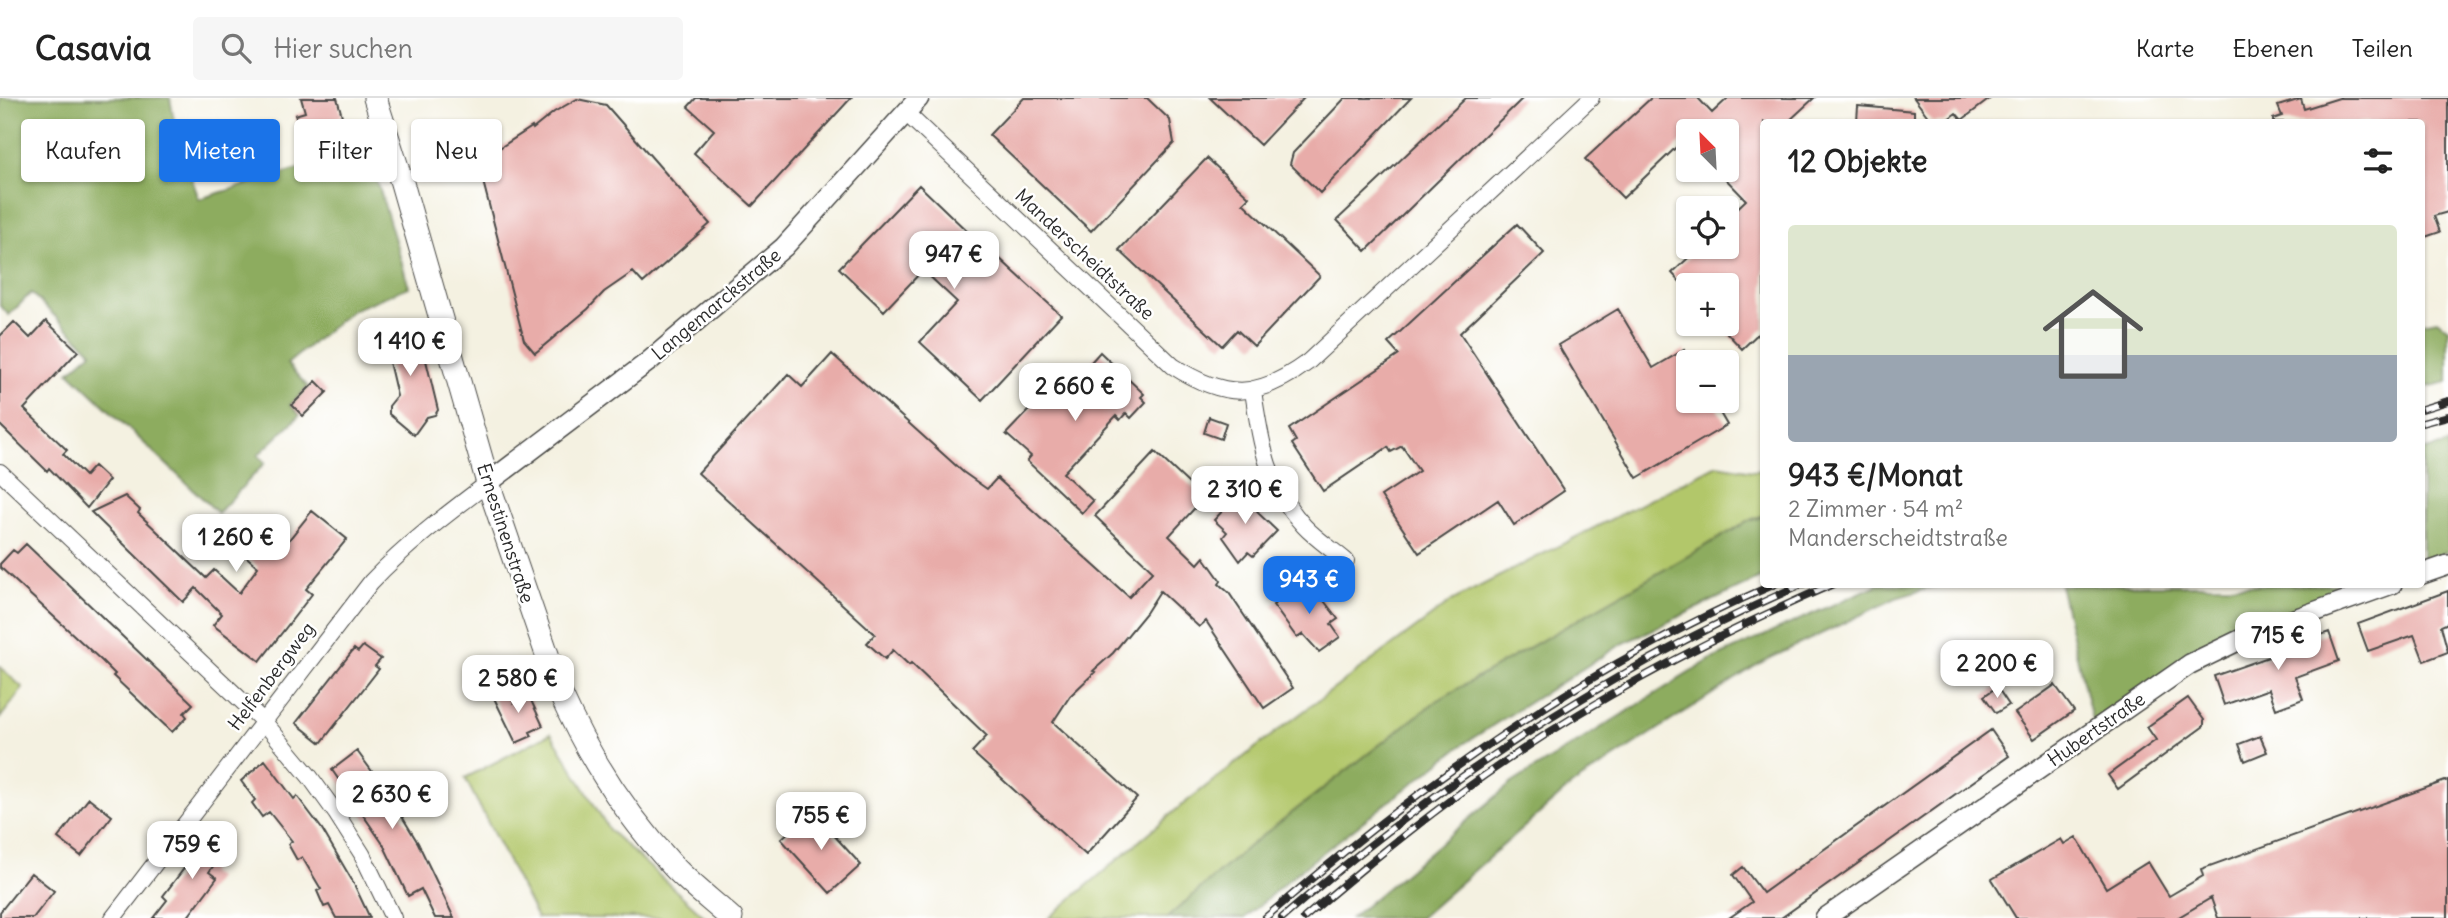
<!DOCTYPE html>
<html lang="de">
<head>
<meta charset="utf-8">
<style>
  :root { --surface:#fff; --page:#f6f6f6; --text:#222; --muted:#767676; --line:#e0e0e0; --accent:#1a73e8 }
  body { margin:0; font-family:Delius,sans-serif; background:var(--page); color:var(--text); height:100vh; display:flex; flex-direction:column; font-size:26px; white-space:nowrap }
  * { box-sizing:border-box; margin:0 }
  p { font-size:23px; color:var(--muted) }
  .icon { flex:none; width:38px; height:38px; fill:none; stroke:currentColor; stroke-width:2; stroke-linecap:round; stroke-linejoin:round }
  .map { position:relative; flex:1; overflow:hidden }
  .side { position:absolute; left:1760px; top:21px; width:665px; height:469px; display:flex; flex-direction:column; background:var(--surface); border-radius:7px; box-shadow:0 2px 5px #0004 }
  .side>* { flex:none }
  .hud { position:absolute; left:21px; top:21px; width:665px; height:63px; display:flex; gap:14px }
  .needle { width:46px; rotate:336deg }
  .buttons { position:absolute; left:1676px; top:21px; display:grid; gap:14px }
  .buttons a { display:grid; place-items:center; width:63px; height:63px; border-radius:7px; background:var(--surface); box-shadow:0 2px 5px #0004; font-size:35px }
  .price { position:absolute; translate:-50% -60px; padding:0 16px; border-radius:14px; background:#fff; color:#222; font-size:23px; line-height:46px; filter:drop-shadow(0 2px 4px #0008) }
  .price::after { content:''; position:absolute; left:50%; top:42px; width:21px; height:16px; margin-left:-10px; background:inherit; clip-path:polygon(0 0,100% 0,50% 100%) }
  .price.on { background:var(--accent); color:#fff }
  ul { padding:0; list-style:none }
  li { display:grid; align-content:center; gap:14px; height:371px; padding:0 28px }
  li span { display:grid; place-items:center; height:217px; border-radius:7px; color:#555 }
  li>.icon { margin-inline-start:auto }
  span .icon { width:126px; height:126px; fill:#fffc; stroke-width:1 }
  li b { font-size:30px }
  h2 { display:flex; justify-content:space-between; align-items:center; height:84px; padding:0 28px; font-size:30px }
  .pill { padding:0 24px; border-radius:7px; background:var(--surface); box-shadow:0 2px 5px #0004; font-size:24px; line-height:63px }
  .pill.on { background:var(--accent); color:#fff }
  header { display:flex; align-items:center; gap:42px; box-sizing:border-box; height:98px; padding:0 35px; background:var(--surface); border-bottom:2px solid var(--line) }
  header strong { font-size:33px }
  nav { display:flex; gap:38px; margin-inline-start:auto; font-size:24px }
  .search { width:490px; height:63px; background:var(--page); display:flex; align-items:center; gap:18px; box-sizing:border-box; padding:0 24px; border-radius:7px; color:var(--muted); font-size:26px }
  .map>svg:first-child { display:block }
</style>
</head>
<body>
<header>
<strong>Casavia</strong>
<div class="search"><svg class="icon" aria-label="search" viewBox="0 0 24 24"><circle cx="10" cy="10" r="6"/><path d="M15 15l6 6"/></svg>Hier suchen</div>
<nav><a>Karte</a><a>Ebenen</a><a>Teilen</a></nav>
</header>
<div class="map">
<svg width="2448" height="820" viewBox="0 0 2448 820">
  <rect width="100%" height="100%" fill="#fff"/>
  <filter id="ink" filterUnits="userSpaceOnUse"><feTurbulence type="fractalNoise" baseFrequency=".0143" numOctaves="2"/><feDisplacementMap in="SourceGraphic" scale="14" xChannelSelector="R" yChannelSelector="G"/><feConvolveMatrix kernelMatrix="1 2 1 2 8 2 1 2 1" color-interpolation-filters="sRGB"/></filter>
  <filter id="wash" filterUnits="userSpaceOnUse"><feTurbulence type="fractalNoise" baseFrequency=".00686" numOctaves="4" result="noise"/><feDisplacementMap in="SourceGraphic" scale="28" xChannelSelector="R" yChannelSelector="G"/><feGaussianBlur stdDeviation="1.57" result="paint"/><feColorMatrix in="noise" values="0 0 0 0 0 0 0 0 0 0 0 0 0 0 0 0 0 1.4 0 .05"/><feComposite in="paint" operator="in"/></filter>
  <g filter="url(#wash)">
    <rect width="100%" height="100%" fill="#f4f1e1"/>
    <!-- green -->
    <path fill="#b2c76b" stroke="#6e794b" stroke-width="2" d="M1717,367L1753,373L1764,372V417L1752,421L1435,604L1249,748L1167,820H1049L1177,711L1272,637L1453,502Z
      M0,569L23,590L0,620Z
      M551,635L610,733L706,820H537L465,680Z"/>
    <!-- forest -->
    <path fill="#8dac5f" stroke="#5c6c45" stroke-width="2" d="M0,0H170L177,39L199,101L355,54L359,35L379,89L409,189L352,212L287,266L308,289L290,307L300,317L258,357L265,365L218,415L69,274L92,254L31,195L9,217L0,208Z
      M2437,222L2448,231V284L2422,290V225Z
      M2448,346V453L2422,464V353Z
      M1764,418V478L1622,546L1465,645L1295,776L1245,820H1167L1249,748L1435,604L1749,423Z
      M1879,486L1939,487L1896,500L1760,565L1572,687L1420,820H1351L1512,685L1710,562Z
      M2060,487H2368L2252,535L2094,630Z"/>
    <g id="blocks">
      <!-- building -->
      <path fill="#e8aca9" d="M301,0H337L342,18L300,32L295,17L305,14Z
        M696,0H851L752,108L694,55L714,32L688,9Z
        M1024,0H1147L1170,22L1174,45L1091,133L989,37Z
        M1210,0H1304L1260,47Z
        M1345,0H1411L1320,95L1290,66L1293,55Z
        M1466,0H1523L1366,153L1337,122Z
        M1651,0H1698L1712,15L1728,0H1814L1788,24H1764V230L1742,251L1727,235V187H1683L1672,175L1700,149H1727V120L1746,102L1717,72H1727V33H1689V37L1623,100L1585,61Z
        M1914,0H1991L1962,22L1956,15L1944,24H1932Z
        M2339,0H2448V114L2434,118L2440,134L2422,140V24H2273V21L2282,18L2278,8L2301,1L2304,11Z
        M577,1L606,7L710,126L643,185L633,174L604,194L588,211L535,255L524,242L478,64L532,29L533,31L554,14Z
        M1858,8L1914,13V24L1857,23Z
        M1207,60L1249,99L1243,105L1320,178L1254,248L1237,232L1222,248L1119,152Z
        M919,87L997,162L999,160L1061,217L982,302L920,244L957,204L923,172L884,213L839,170Z
        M1517,126L1544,155L1460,235L1564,393L1514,427L1498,402L1419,455L1381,398L1419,373L1402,348L1391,354L1388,349L1323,393L1292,346L1296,343L1289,331L1399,257L1388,245Z
        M1618,211L1653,270L1684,252L1689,261V303H1713L1727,327L1637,380L1558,247Z
        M46,223L78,253L24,311L67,352L63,356L85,378L94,368L109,382L87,410L49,370L47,373L0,327V238L14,224L30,240Z
        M417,225L438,312L435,317L427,319L414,337L389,316V308L397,298L382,234Z
        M1100,254L1144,296L1141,299L1146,304L1131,320L1126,315L1120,322L1116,318L1063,375L1093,403L1082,415L1027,363L1031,358L1006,336L1048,292L1058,301Z
        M832,256L963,374L987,391L997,380L1129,499L1153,473L1095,418L1155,354L1204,400L1169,438L1198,466L1204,459L1221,483L1219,486L1229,495L1293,590L1264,610L1206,523L1199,529L1160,493L1146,515L1113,555L1093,573L1095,574L1070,598L1053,624L1137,700L1086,757L972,654L987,638L911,565L909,567L893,552L885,561L867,545L875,536L698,375L788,276L802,289Z
        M316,283L327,294L303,318L292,307Z
        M1209,319L1226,325L1221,341L1204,335Z
        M1242,392L1261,409L1257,414L1277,433L1253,458L1248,454L1240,463L1223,439L1227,434L1214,422Z
        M125,398L140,412L138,415L206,480L214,472L239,495L258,469L242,455L259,437L280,453L312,413L347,441L306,491L312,496L260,563L213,527L222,516L196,490L183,504L91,414Z
        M26,446L193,606L184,615L187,619L172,634L113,578L115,576L102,563L0,469V466L13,452L17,455Z
        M1308,482L1338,521L1331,526L1340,539L1319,554L1303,536L1297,540L1273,507Z
        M2448,493V525L2441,528L2448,554L2424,563L2414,537L2368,553L2358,526Z
        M2329,534L2339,563L2295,579L2303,601L2276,611L2269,591L2224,607L2214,578L2286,553L2285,550Z
        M363,548L381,561L375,568L379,571L321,645L296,625L354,551L358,554Z
        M2055,587L2074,613L2034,641L2015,615Z
        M507,589L514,605L529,598L543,628L530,634L532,638L516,645L492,596Z
        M1997,589L2009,607L1996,615L1984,598Z
        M2188,600L2204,622V628L2118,691L2108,677L2156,642L2147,629Z
        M1991,632L2009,658L1781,820H1729L1752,804L1733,777L1743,769L1763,795Z
        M2260,638L2267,654L2245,663L2239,646Z
        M357,653L382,687L387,684L396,699L392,702L418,745L454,820H435L421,791L408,798L383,746L332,672Z
        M265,662L294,701L297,698L322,731L353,784L370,820H336L329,807L324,809L317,793L321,791L302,759L297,762L288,746L292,743L269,714L262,719L252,705L255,702L241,683Z
        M2448,682V820H2218L2211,800L2177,820H2016L1992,781L2061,741L2064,746L2076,739L2106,790L2148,764L2169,798L2203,778L2201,771Z
        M89,700L112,718L81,758L58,740Z
        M812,713L861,767L830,795L781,741Z
        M208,731L221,741L211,754L219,760L209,774L217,780L187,820H153L167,802L163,798L202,747L198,744Z
        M31,775L54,793L33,820H0V814Z"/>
    </g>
  </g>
  <g filter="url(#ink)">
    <use href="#blocks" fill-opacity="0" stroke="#494946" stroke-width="2"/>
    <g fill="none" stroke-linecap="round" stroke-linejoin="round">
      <defs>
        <path id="minor" d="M906,15L1173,268C1226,302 1258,301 1308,264L1591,0
          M1253,293C1261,345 1266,386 1304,428C1316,441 1332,451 1346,463
          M0,374L264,624L310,679L336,715L362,756L393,820
          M113,820L371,484C407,446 447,416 488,385"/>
        <path id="tertiary" d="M488,385L648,264L784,149L919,0
          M2422,476L2448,467
          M1825,820L2190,566L2250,537L2392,486"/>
        <path id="secondary" d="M375,0L402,85L488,385L561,597C589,660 627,718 674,769C691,787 712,803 731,820"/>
      </defs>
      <!-- minor casing -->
      <use href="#minor" stroke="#494946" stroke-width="18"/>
      <!-- tertiary casing -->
      <use href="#tertiary" stroke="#494946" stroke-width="22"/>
      <!-- secondary casing -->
      <use href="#secondary" stroke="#494946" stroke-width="25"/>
      <!-- minor -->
      <use href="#minor" stroke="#fff" stroke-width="16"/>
      <!-- tertiary -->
      <use href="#tertiary" stroke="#fff" stroke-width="19"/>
      <!-- secondary -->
      <use href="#secondary" stroke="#fff" stroke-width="23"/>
      <defs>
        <path id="rail" d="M2422,311L2448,303
          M2422,325L2448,318
          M1265,820C1419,687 1588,567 1775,486
          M1282,820C1439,684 1612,569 1803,486
          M1304,820C1370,764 1438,708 1510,660C1612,591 1721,535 1833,486"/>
      </defs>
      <!-- rail casing -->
      <use href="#rail" stroke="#2b2b2b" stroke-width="8"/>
      <!-- rail -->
      <use href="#rail" stroke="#fff" stroke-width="5" stroke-dasharray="16" stroke-linecap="butt"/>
    </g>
  </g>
  <g text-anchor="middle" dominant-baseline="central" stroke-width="5" stroke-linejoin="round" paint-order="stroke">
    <!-- street labels -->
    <g font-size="19" fill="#2b2b2b" stroke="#fff">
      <text transform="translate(1085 156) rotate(43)">Manderscheidtstraße</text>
      <text transform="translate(716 206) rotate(-40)">Langemarckstraße</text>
      <text transform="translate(506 435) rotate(72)">Ernestinenstraße</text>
      <text transform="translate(271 578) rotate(-53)">Helfenbergweg</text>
      <text transform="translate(2096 631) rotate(-35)">Hubertstraße</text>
    </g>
  </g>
</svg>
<div class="buttons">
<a><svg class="needle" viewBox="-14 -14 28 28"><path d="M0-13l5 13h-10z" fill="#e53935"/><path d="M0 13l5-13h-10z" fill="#767676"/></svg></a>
<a><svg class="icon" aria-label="locate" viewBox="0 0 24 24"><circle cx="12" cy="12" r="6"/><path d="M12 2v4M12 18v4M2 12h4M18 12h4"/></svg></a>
<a>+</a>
<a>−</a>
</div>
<b class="price" style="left:954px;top:193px">947 €</b>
<b class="price" style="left:410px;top:280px">1 410 €</b>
<b class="price" style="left:1075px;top:325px">2 660 €</b>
<b class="price" style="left:1245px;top:428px">2 310 €</b>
<b class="price" style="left:236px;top:476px">1 260 €</b>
<b class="price on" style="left:1309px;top:518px">943 €</b>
<b class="price" style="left:2278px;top:574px">715 €</b>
<b class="price" style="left:1997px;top:602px">2 200 €</b>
<b class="price" style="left:518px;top:617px">2 580 €</b>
<b class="price" style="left:392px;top:733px">2 630 €</b>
<b class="price" style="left:821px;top:754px">755 €</b>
<b class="price" style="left:192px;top:783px">759 €</b>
<div class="hud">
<a class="pill">Kaufen</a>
<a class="pill on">Mieten</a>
<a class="pill">Filter</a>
<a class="pill">Neu</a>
</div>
<section class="side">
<h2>12 Objekte<svg class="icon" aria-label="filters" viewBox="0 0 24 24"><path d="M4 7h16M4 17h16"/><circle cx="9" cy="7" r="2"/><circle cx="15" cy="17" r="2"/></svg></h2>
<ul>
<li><span style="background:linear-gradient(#dfe7d0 60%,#9aa5b1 0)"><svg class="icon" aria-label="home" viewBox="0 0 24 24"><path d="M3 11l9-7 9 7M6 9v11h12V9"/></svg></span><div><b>943 €/Monat</b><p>2 Zimmer · 54 m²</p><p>Manderscheidtstraße</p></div></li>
</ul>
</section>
</div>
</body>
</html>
